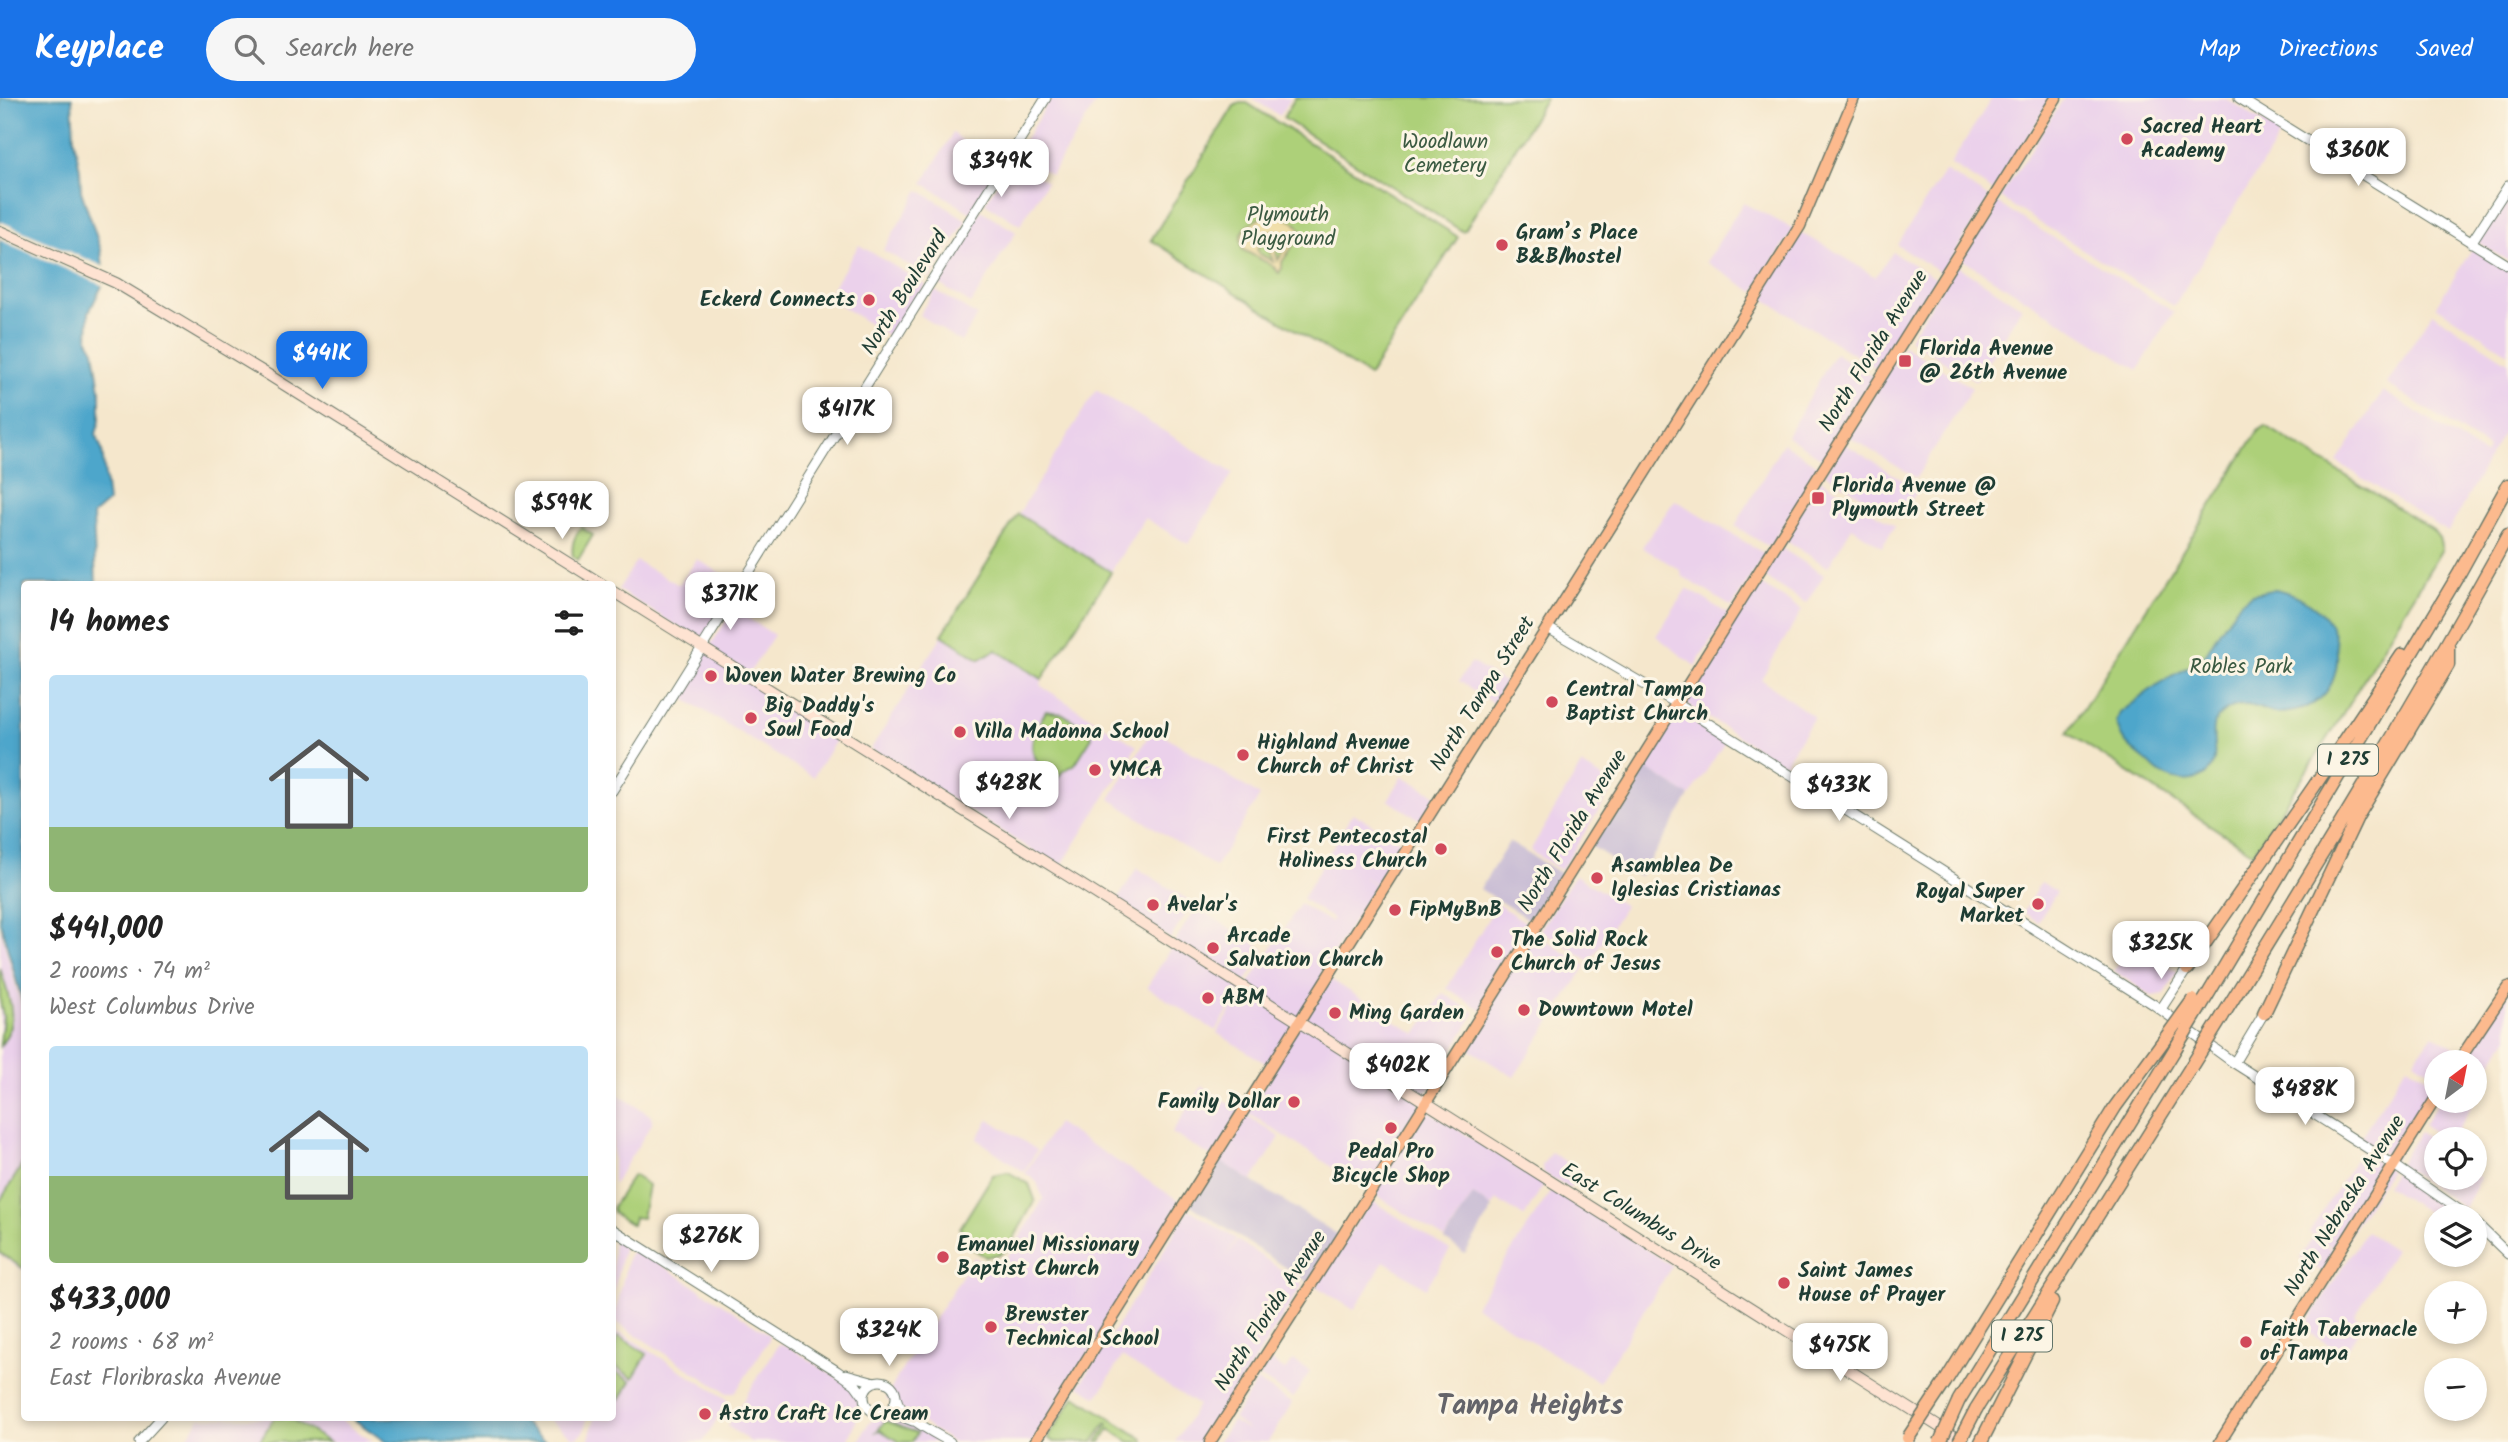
<!DOCTYPE html>
<html lang="en">
<head>
<meta charset="utf-8">
<style>
  :root { --surface:#fff; --page:#f6f6f6; --text:#222; --muted:#767676; --accent:#1a73e8 }
  body { margin:0; font-family:Kalam,sans-serif; background:var(--page); color:var(--text); height:100vh; display:flex; flex-direction:column; font-size:26px; white-space:nowrap }
  * { box-sizing:border-box; margin:0 }
  p { font-size:23px; color:var(--muted) }
  .icon { flex:none; width:38px; height:38px; fill:none; stroke:currentColor; stroke-width:2; stroke-linecap:round; stroke-linejoin:round }
  .map { position:relative; flex:1; overflow:hidden }
  .sheet { position:absolute; left:21px; top:483px; width:595px; height:840px; display:flex; flex-direction:column; background:var(--surface); border-radius:7px; box-shadow:0 4px 10px #0003 }
  .sheet>* { flex:none }
  .needle { width:46px; rotate:32deg }
  .buttons { position:absolute; left:2424px; top:952px; display:grid; gap:14px }
  .buttons a { display:grid; place-items:center; width:63px; height:63px; border-radius:50%; background:var(--surface); box-shadow:0 4px 10px #0003; font-size:35px }
  .price { position:absolute; translate:-50% -60px; padding:0 16px; border-radius:14px; background:#fff; color:#222; font-size:23px; line-height:46px; filter:drop-shadow(0 2px 4px #0008) }
  .price::after { content:''; position:absolute; left:50%; top:42px; width:21px; height:16px; margin-left:-10px; background:inherit; clip-path:polygon(0 0,100% 0,50% 100%) }
  .price.selected { background:var(--accent); color:#fff }
  ul { padding:0; list-style:none }
  li { display:grid; align-content:center; gap:14px; height:371px; padding:0 28px }
  li span { display:grid; place-items:center; height:217px; border-radius:7px; color:#555 }
  li>.icon { margin-inline-start:auto }
  span .icon { width:126px; height:126px; fill:#fffc; stroke-width:1 }
  li b { font-size:30px }
  h2 { display:flex; justify-content:space-between; align-items:center; height:84px; padding:0 28px; font-size:30px }
  header { display:flex; align-items:center; gap:42px; box-sizing:border-box; height:98px; padding:0 35px; background:var(--accent); color:#fff }
  header strong { font-size:33px }
  nav { display:flex; gap:38px; margin-inline-start:auto; font-size:24px }
  .search { width:490px; height:63px; background:var(--page); display:flex; align-items:center; gap:18px; box-sizing:border-box; padding:0 24px; border-radius:38px; color:var(--muted); font-size:26px }
  .map>svg:first-child { display:block }
</style>
</head>
<body>
<header>
<strong>Keyplace</strong>
<div class="search"><svg class="icon" aria-label="search" viewBox="0 0 24 24"><circle cx="10" cy="10" r="6"/><path d="M15 15l6 6"/></svg>Search here</div>
<nav><a>Map</a><a>Directions</a><a>Saved</a></nav>
</header>
<div class="map">
<svg width="2508" height="1344" viewBox="0 0 2508 1344">
  <rect width="100%" height="100%" fill="#fcf5e5"/>
  <filter id="ink" filterUnits="userSpaceOnUse"><feTurbulence type="fractalNoise" baseFrequency=".0143" numOctaves="2"/><feDisplacementMap in="SourceGraphic" scale="14" xChannelSelector="R" yChannelSelector="G"/><feConvolveMatrix kernelMatrix="1 2 1 2 8 2 1 2 1" color-interpolation-filters="sRGB"/></filter>
  <filter id="wash" filterUnits="userSpaceOnUse"><feTurbulence type="fractalNoise" baseFrequency=".00686" numOctaves="4" result="noise"/><feDisplacementMap in="SourceGraphic" scale="28" xChannelSelector="R" yChannelSelector="G"/><feGaussianBlur stdDeviation="1.57" result="paint"/><feColorMatrix in="noise" values="0 0 0 0 0 0 0 0 0 0 0 0 0 0 0 0 0 1.4 0 .05"/><feComposite in="paint" operator="in"/></filter>
  <g filter="url(#wash)">
    <rect width="100%" height="100%" fill="#f5e7cc"/>
    <!-- built -->
    <path fill="#ebd1eb" d="M1051,0H1099L1051,77L1016,56Z
      M1251,0H1291L1280,18Z
      M1992,0H2047L2051,2L1993,93L1950,66Z
      M2064,0H2225L2281,36L2174,208L2000,100Z
      M953,35L998,71L971,115L923,85Z
      M1012,62L1047,84L1020,127L985,105Z
      M1945,73L1989,100L1942,175L1897,147Z
      M919,92L967,122L930,180L883,152Z
      M2508,95V163L2477,144Z
      M1995,104L2174,214L2138,272L1960,160Z
      M1743,105L1794,131L1754,194L1706,164Z
      M981,112L1016,134L971,206L936,184Z
      M1800,135L1830,150L1875,179L1893,154L1938,182L1880,273L1760,198Z
      M859,147L926,187L893,241L827,199Z
      M2472,151L2508,172V255L2436,208Z
      M1956,167L2022,209L1976,283L1909,241Z
      M935,192L977,218L961,244L919,217Z
      M2432,215L2508,264V325L2448,434L2337,364L2383,293L2485,357L2488,350L2387,286Z
      M1904,248L1972,290L1916,380L1848,338Z
      M1835,255L1875,280L1824,362L1787,338Z
      M1096,292L1233,375L1188,446L1145,420L1042,581L1041,588L1137,648L1060,770L871,651Z
      M1783,345L1820,369L1769,449L1735,428Z
      M1844,345L1918,392L1899,421L1825,375Z
      M1820,381L1895,428L1882,449L1852,429L1828,469L1783,441Z
      M1675,402L1765,456L1732,509L1682,478L1680,472L1642,449Z
      M1778,448L1824,477L1806,505L1761,477Z
      M697,461L738,486L702,543L618,492L636,463L679,487Z
      M1757,484L1802,512L1761,581L1814,619L1784,667L1682,603Z
      M1687,490L1728,516L1695,568L1656,538Z
      M734,511L774,537L746,580L838,639L813,679L678,597Z
      M1471,564L1509,587L1497,607L1459,583Z
      M1678,615L1725,644L1690,698L1642,668Z
      M1153,630L1260,698L1215,769L1110,701Z
      M1581,667L1615,687L1561,772L1530,753Z
      M1403,678L1439,699L1424,724L1388,702Z
      M1353,715L1408,748L1381,789L1360,776L1376,787L1321,875L1416,936L1443,895L1475,915L1419,1007L1544,1086L1524,1119L1497,1102L1492,1109L1473,1097L1445,1141L1248,1015L1275,971L1217,935L1300,806L1330,824L1333,821L1302,801Z
      M1137,770L1193,805L1170,841L1115,806Z
      M1575,777L1625,808L1590,863L1540,832Z
      M2041,784L2057,794L2038,824L2023,814Z
      M1497,806L1530,827L1528,831L1586,868L1514,979L1466,949L1486,915L1447,890Z
      M1196,809L1265,852L1216,933L1147,889Z
      M0,830L24,918V1173L0,1157Z
      M2132,845L2178,874L2164,897L2153,899L2114,873Z
      M2508,895V940L2491,966L2471,952Z
      M2433,936L2461,953L2454,964H2436V976L2414,962Z
      M2474,965L2491,975L2452,1041H2445L2423,1027L2439,1003H2474Z
      M2407,967L2436,985V993L2393,1062L2360,1040Z
      M1202,988L1280,1039L1252,1083L1172,1035Z
      M613,993L650,1017L652,1021V1026L613,1087Z
      M989,1021L1037,1052L1024,1074L977,1041Z
      M1057,1025L1183,1105L1033,1344H952L886,1301L898,1278L974,1159L989,1169L1003,1165L1031,1122L1043,1101L1037,1084L1025,1075Z
      M2419,1034L2436,1045V1080H2474L2475,1076L2480,1080L2464,1110L2399,1066Z
      M1551,1054L1580,1073L1569,1091L1543,1074L1542,1068Z
      M2360,1054L2390,1072L2339,1153L2309,1135Z
      M2395,1073L2460,1118L2436,1120L2386,1088Z
      M1553,1090L1672,1168L1599,1284L1475,1208Z
      M1371,1102L1450,1152L1426,1190L1384,1163L1354,1212L1316,1188Z
      M1189,1111L1236,1141L1226,1159L1237,1142L1303,1186L1204,1344H1175L1198,1307L1122,1259L1097,1299L1079,1288L1161,1158L1168,1162L1161,1157Z
      M2366,1133L2395,1152L2355,1217L2364,1223L2344,1256L2303,1231Z
      M613,1135L624,1146L613,1198Z
      M2313,1139L2338,1156L2326,1176L2300,1160Z
      M636,1152L643,1155L769,1236V1242L735,1295H727L616,1224L615,1218L628,1159L632,1153Z
      M615,1235L623,1236L727,1301V1306L703,1344H588L595,1320H612V1236Z
      M779,1246L786,1247L855,1291L860,1312L848,1344H751L727,1328Z
      M1270,1262L1285,1272L1293,1262L1310,1273L1293,1300L1259,1279Z
      M1257,1283L1292,1305L1268,1344H1218L1232,1323L1250,1333L1233,1321Z
      M884,1318L911,1326L939,1344H859L868,1326L877,1319Z
      M200,1320H338L373,1344H184Z
      M546,1320H587L584,1333L578,1339L574,1340Z"/>
    <!-- industrial -->
    <path fill="#cbbfd5" d="M1642,668L1690,698L1640,779L1591,748Z
      M1509,744L1566,779L1536,826L1480,791Z
      M1215,1060L1340,1138L1311,1186L1186,1104Z
      M1473,1097L1493,1110L1465,1156L1445,1142Z"/>
    <!-- green -->
    <path fill="#add079" stroke="#668656" stroke-width="2" d="M1295,0H1546L1465,132L1462,133L1283,20Z
      M1240,5H1247L1458,139L1369,278L1151,142L1234,8Z
      M2266,328L2433,432L2439,440L2442,451L2330,637L2253,755L2068,635L2258,333Z
      M1018,416L1111,474L1042,581L996,552L979,561L942,537Z
      M581,429L593,437L578,462L573,459C571,447 574,439 581,429Z
      M1046,613L1063,616L1090,634L1092,639L1075,666L1062,674L1057,681C1024,659 1028,643 1046,613Z
      M0,870C8,897 21,923 0,948L3,919L0,902Z
      M24,1064V1171L0,1155V1103Z
      M1008,1074L1029,1086L1035,1102L1008,1151L1000,1156L986,1159L967,1147L960,1130L993,1077Z
      M633,1077L648,1087L642,1120L634,1119L632,1127L613,1115L612,1110Z
      M618,1238L647,1256L633,1280L613,1267V1256Z
      M612,1272L631,1283L620,1301L613,1296Z
      M1075,1298L1143,1341L1144,1344H1130L1109,1331L1101,1344H1097L1108,1326L1106,1325L1093,1344H1054L1048,1340Z
      M274,1320H289L329,1344H259Z
      M886,1323L917,1335L912,1344H900L880,1332L877,1333Z"/>
    <!-- sand -->
    <path fill="#eeda9e" stroke="#868c69" stroke-width="2" fill-rule="evenodd" d="M1278,116L1295,124L1302,134L1282,164V170L1279,175L1272,167L1243,152C1233,130 1260,117 1278,116ZM1273,132L1286,141L1289,145L1278,162L1276,155L1277,147L1273,144L1269,146L1268,149L1273,163L1259,156L1257,151L1265,136Z"/>
    <!-- water -->
    <path fill="#4ea6cb" stroke="#367280" stroke-width="2" d="M0,0H72L74,42L80,72L81,93L101,152L103,170L102,188L89,214L88,242L94,252L100,292V322L96,336L102,352L108,404L93,417L96,486H24V910L0,823Z
      M2276,491C2299,497 2325,510 2333,534C2344,569 2333,604 2295,613C2289,614 2280,616 2274,615C2260,612 2249,603 2233,609C2197,623 2225,653 2209,673C2197,687 2175,684 2160,675C2154,672 2150,665 2144,661C2136,654 2126,648 2122,639C2119,634 2118,629 2116,624L2120,615L2161,584L2189,569L2199,568L2217,537L2241,503L2252,496Z
      M352,1320H518L546,1344H386Z"/>
    <!-- pier -->
    <path fill="#f5e7cc" d="M0,123L105,169L106,189L0,142Z"/>
  </g>
  <g filter="url(#ink)">
    <g fill="none" stroke-linecap="round" stroke-linejoin="round">
      <defs>
        <path id="tertiary" d="M2239,0L2508,167
          M2471,145L2508,88
          M1548,530L1676,605L2153,906L2234,965L2394,1067L2468,1118
          M612,693L1046,0
          M2161,911L2187,871
          M2234,965L2264,915
          M2474,1123L2508,1156
          M612,1131L837,1273L855,1286L863,1297
          M846,1276L875,1284
          M864 1299a16 16 0 1 1 32 0a16 16 0 1 1-32 0Z
          M896,1299C900,1319 933,1334 950,1344
          M887,1313L913,1323
          M139,1344L161,1320"/>
        <path id="secondary" d="M0,133L116,185L267,276L602,486
          M612,493L1063,775L1963,1344"/>
        <path id="primary" d="M2458,964L2508,889
          M1035,1344L1800,128L1854,0
          M1210,1344L1341,1140L2056,0
          M2220,1344L2436,1000"/>
        <path id="motorway" d="M2187,871L2313,690L2402,557
          M2201,908L2460,474L2508,387
          M2264,915L2357,719L2448,567V548
          M2222,919C2320,760 2418,601 2508,437
          M1945,1284L2115,1009L2167,938
          M1959,1302L2175,951
          M1976,1311L2191,969
          M1981,1344L2052,1204"/>
      </defs>
      <!-- tertiary casing -->
      <use href="#tertiary" stroke="#6a7869" stroke-width="11"/>
      <!-- secondary casing -->
      <use href="#secondary" stroke="#6a7869" stroke-width="12"/>
      <!-- primary casing -->
      <use href="#primary" stroke="#6a7869" stroke-width="13"/>
      <!-- motorway casing -->
      <use href="#motorway" stroke="#6a7869" stroke-width="15"/>
      <!-- tertiary -->
      <use href="#tertiary" stroke="#fff" stroke-width="9"/>
      <!-- secondary -->
      <use href="#secondary" stroke="#fee3d2" stroke-width="10"/>
      <!-- primary -->
      <use href="#primary" stroke="#fcba8e" stroke-width="10"/>
      <!-- motorway -->
      <use href="#motorway" stroke="#fcba8e" stroke-width="12"/>
      <defs>
        <path id="motorway-bridge" d="M2167,938L2193,902
          M2175,951L2201,908
          M2191,969L2222,919
          M1908,1340L1945,1284
          M1940,1344L1959,1302
          M1959,1344L1976,1311"/>
      </defs>
      <!-- motorway-bridge casing -->
      <use href="#motorway-bridge" stroke="#6a7869" stroke-width="15" stroke-linecap="butt"/>
      <!-- motorway-bridge -->
      <use href="#motorway-bridge" stroke="#fcba8e" stroke-width="12"/>
    </g>
  </g>
  <!-- markers -->
  <g fill="#d1495b" stroke="#fcf5e5" stroke-width="2.5">
    <circle cx="2127" cy="41" r="7"/>
    <circle cx="1502" cy="147" r="7"/>
    <circle cx="869" cy="202" r="7"/>
    <rect x="1898" y="256" width="14" height="14" rx="3.5"/>
    <rect x="1811" y="393" width="14" height="14" rx="3.5"/>
    <circle cx="711" cy="578" r="7"/>
    <circle cx="1552" cy="604" r="7"/>
    <circle cx="751" cy="620" r="7"/>
    <circle cx="960" cy="634" r="7"/>
    <circle cx="1243" cy="657" r="7"/>
    <circle cx="1095" cy="672" r="7"/>
    <circle cx="1441" cy="751" r="7"/>
    <circle cx="1597" cy="780" r="7"/>
    <circle cx="2038" cy="806" r="7"/>
    <circle cx="1153" cy="807" r="7"/>
    <circle cx="1395" cy="812" r="7"/>
    <circle cx="1213" cy="850" r="7"/>
    <circle cx="1497" cy="854" r="7"/>
    <circle cx="1208" cy="900" r="7"/>
    <circle cx="1524" cy="912" r="7"/>
    <circle cx="1335" cy="915" r="7"/>
    <circle cx="1294" cy="1004" r="7"/>
    <circle cx="1391" cy="1030" r="7"/>
    <circle cx="943" cy="1159" r="7"/>
    <circle cx="1784" cy="1185" r="7"/>
    <circle cx="991" cy="1229" r="7"/>
    <circle cx="2246" cy="1244" r="7"/>
    <circle cx="705" cy="1316" r="7"/>
  </g>
  <g text-anchor="middle" dominant-baseline="central" stroke-width="6" stroke-linejoin="round" paint-order="stroke">
    <!-- shield labels -->
    <g fill="#fcf5e5" stroke="#617469" stroke-width="2">
      <rect x="2318" y="646.5" width="60" height="31" rx="5"/>
      <rect x="1992" y="1222.5" width="60" height="31" rx="5"/>
    </g>
    <g font-size="19" font-weight="bold" fill="#1f3d34">
      <text x="2348" y="662">I 275</text>
      <text x="2022" y="1238">I 275</text>
    </g>
    <!-- poi labels -->
    <g font-size="21" font-weight="bold" fill="#1f3d34" stroke="#fcf5e5" text-anchor="start">
      <text x="2141" y="29">Sacred Heart<tspan x="2141" dy="24">Academy</tspan></text>
      <text x="1516" y="135">Gram’s Place<tspan x="1516" dy="24">B&amp;B/hostel</tspan></text>
      <text x="855" y="202" text-anchor="end">Eckerd Connects</text>
      <text x="1919" y="251">Florida Avenue<tspan x="1919" dy="24">@ 26th Avenue</tspan></text>
      <text x="1832" y="388">Florida Avenue @<tspan x="1832" dy="24">Plymouth Street</tspan></text>
      <text x="725" y="578">Woven Water Brewing Co</text>
      <text x="1566" y="592">Central Tampa<tspan x="1566" dy="24">Baptist Church</tspan></text>
      <text x="765" y="608">Big Daddy's<tspan x="765" dy="24">Soul Food</tspan></text>
      <text x="974" y="634">Villa Madonna School</text>
      <text x="1257" y="645">Highland Avenue<tspan x="1257" dy="24">Church of Christ</tspan></text>
      <text x="1109" y="672">YMCA</text>
      <text x="1427" y="739" text-anchor="end">First Pentecostal<tspan x="1427" dy="24">Holiness Church</tspan></text>
      <text x="1611" y="768">Asamblea De<tspan x="1611" dy="24">Iglesias Cristianas</tspan></text>
      <text x="2024" y="794" text-anchor="end">Royal Super<tspan x="2024" dy="24">Market</tspan></text>
      <text x="1167" y="807">Avelar's</text>
      <text x="1409" y="812">FipMyBnB</text>
      <text x="1227" y="838">Arcade<tspan x="1227" dy="24">Salvation Church</tspan></text>
      <text x="1511" y="842">The Solid Rock<tspan x="1511" dy="24">Church of Jesus</tspan></text>
      <text x="1222" y="900">ABM</text>
      <text x="1538" y="912">Downtown Motel</text>
      <text x="1349" y="915">Ming Garden</text>
      <text x="1280" y="1004" text-anchor="end">Family Dollar</text>
      <text x="1391" y="1054" text-anchor="middle">Pedal Pro<tspan x="1391" dy="24">Bicycle Shop</tspan></text>
      <text x="957" y="1147">Emanuel Missionary<tspan x="957" dy="24">Baptist Church</tspan></text>
      <text x="1798" y="1173">Saint James<tspan x="1798" dy="24">House of Prayer</tspan></text>
      <text x="1005" y="1217">Brewster<tspan x="1005" dy="24">Technical School</tspan></text>
      <text x="2260" y="1232">Faith Tabernacle<tspan x="2260" dy="24">of Tampa</tspan></text>
      <text x="719" y="1316">Astro Craft Ice Cream</text>
    </g>
    <!-- park labels -->
    <g font-size="21" fill="#3b5a42" stroke="#fcf5e5">
      <text x="1445" y="44">Woodlawn<tspan x="1445" dy="24">Cemetery</tspan></text>
      <text x="1288" y="117">Plymouth<tspan x="1288" dy="24">Playground</tspan></text>
      <text x="2241" y="569">Robles Park</text>
    </g>
    <!-- street labels -->
    <g font-size="21" fill="#1f3d34" stroke="#fcf5e5">
      <text transform="translate(905 195) rotate(-58)">North Boulevard</text>
      <text transform="translate(1874 253) rotate(-58)">North Florida Avenue</text>
      <text transform="translate(1483 596) rotate(-58)">North Tampa Street</text>
      <text transform="translate(1573 733) rotate(-58)">North Florida Avenue</text>
      <text transform="translate(2345 1108) rotate(-58)">North Nebraska Avenue</text>
      <text transform="translate(1641 1119) rotate(32)">East Columbus Drive</text>
      <text transform="translate(1271 1213) rotate(-57)">North Florida Avenue</text>
    </g>
    <!-- district labels -->
    <g font-size="28" font-weight="bold" fill="#64646a" stroke="#fcf5e5">
      <text x="1530" y="1308">Tampa Heights</text>
    </g>
  </g>
</svg>
<div class="buttons">
<a><svg class="needle" viewBox="-14 -14 28 28"><path d="M0-13l5 13h-10z" fill="#e53935"/><path d="M0 13l5-13h-10z" fill="#767676"/></svg></a>
<a><svg class="icon" aria-label="locate" viewBox="0 0 24 24"><circle cx="12" cy="12" r="6"/><path d="M12 2v4M12 18v4M2 12h4M18 12h4"/></svg></a>
<a><svg class="icon" aria-label="layers" viewBox="0 0 24 24"><path d="M12 4l9 5-9 5-9-5zM3 14l9 5 9-5"/></svg></a>
<a>+</a>
<a>−</a>
</div>
<b class="price" style="left:2358px;top:90px">$360K</b>
<b class="price" style="left:1001px;top:101px">$349K</b>
<b class="price selected" style="left:322px;top:293px">$441K</b>
<b class="price" style="left:847px;top:349px">$417K</b>
<b class="price" style="left:562px;top:443px">$599K</b>
<b class="price" style="left:730px;top:534px">$371K</b>
<b class="price" style="left:1009px;top:723px">$428K</b>
<b class="price" style="left:1839px;top:725px">$433K</b>
<b class="price" style="left:2161px;top:883px">$325K</b>
<b class="price" style="left:1398px;top:1005px">$402K</b>
<b class="price" style="left:2305px;top:1029px">$488K</b>
<b class="price" style="left:711px;top:1176px">$276K</b>
<b class="price" style="left:889px;top:1270px">$324K</b>
<b class="price" style="left:1840px;top:1285px">$475K</b>
<section class="sheet">
<h2>14 homes<svg class="icon" aria-label="filters" viewBox="0 0 24 24"><path d="M4 7h16M4 17h16"/><circle cx="9" cy="7" r="2"/><circle cx="15" cy="17" r="2"/></svg></h2>
<ul>
<li><span style="background:linear-gradient(#bfe0f5 70%,#8fb573 0)"><svg class="icon" aria-label="home" viewBox="0 0 24 24"><path d="M3 11l9-7 9 7M6 9v11h12V9"/></svg></span><div><b>$441,000</b><p>2 rooms · 74 m²</p><p>West Columbus Drive</p></div></li>
<li><span style="background:linear-gradient(#bfe0f5 60%,#8fb573 0)"><svg class="icon" aria-label="home" viewBox="0 0 24 24"><path d="M3 11l9-7 9 7M6 9v11h12V9"/></svg></span><div><b>$433,000</b><p>2 rooms · 68 m²</p><p>East Floribraska Avenue</p></div></li>
</ul>
</section>
</div>
</body>
</html>
